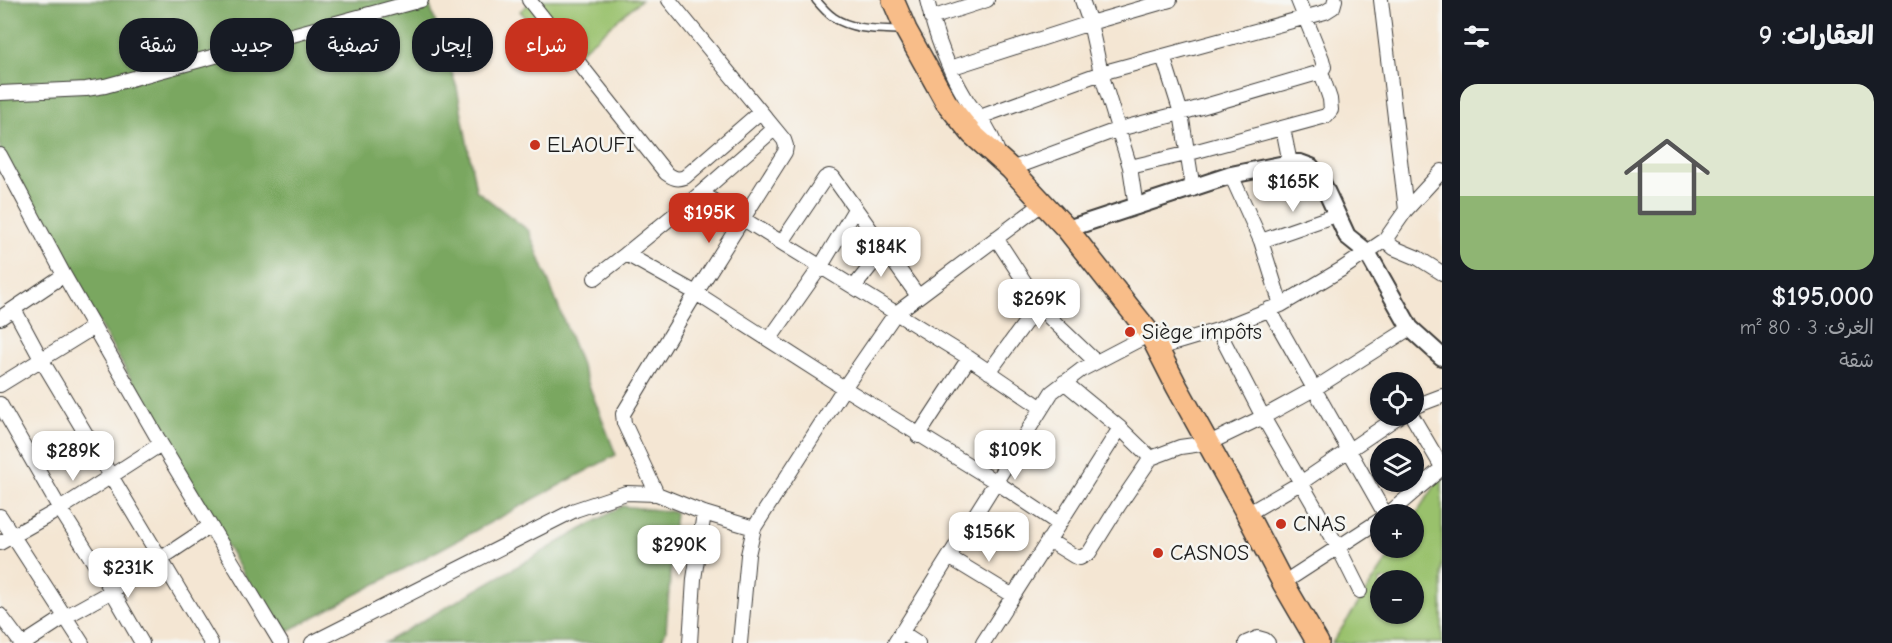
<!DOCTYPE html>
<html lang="ar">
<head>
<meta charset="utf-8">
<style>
  :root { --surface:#171b24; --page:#20242c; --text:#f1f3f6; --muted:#9ea1a6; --line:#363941; --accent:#c8321e }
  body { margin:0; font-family:"Comic Neue","Playpen Sans Arabic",sans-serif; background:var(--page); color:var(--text); direction:rtl; height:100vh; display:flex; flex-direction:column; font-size:22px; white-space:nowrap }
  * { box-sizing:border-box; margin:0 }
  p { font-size:20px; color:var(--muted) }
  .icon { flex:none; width:33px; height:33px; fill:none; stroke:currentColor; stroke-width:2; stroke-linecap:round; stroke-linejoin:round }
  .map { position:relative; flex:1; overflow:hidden; direction:ltr }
  .panel { display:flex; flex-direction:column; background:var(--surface); width:450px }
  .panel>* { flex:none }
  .top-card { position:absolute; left:18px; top:18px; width:570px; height:54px; direction:rtl; display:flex; gap:12px }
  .controls { position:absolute; left:1370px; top:372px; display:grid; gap:12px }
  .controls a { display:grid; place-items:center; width:54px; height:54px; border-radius:50%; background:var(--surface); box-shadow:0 2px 4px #0004; font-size:30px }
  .price { position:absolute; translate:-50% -51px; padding:0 14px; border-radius:12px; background:#fff; color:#222; font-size:20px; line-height:39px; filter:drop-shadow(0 2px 3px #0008) }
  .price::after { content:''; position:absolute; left:50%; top:36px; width:18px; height:14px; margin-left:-9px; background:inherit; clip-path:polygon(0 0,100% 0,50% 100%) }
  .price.selected { background:var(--accent); color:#fff }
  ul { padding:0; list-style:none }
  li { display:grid; align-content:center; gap:12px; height:318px; padding:0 18px }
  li+li { border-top:2px solid var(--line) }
  li span { display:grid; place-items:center; height:186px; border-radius:18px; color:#555 }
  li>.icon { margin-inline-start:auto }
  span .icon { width:108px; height:108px; fill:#fffc; stroke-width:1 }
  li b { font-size:26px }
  h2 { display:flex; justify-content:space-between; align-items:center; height:72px; padding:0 18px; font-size:26px }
  .chip { padding:0 21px; border-radius:24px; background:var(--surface); box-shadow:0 2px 4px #0004; font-size:21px; line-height:54px }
  .chip.selected { background:var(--accent); color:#fff }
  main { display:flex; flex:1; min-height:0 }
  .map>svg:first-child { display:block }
</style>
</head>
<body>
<main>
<section class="panel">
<h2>العقارات: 9<svg class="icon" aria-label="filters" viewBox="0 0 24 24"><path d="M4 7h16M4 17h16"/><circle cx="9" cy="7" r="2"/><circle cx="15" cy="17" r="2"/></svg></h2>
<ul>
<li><span style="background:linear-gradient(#dfe7d0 60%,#8fb573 0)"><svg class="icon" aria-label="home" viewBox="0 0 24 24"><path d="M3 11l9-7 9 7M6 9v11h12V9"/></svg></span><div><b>$195,000</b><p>الغرف: 3 · 80 m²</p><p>شقة</p></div></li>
</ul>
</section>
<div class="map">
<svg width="1442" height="643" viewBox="0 0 1442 643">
  <rect width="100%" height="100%" fill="#f6f6f2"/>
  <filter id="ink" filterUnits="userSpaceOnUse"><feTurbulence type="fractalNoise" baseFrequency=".0167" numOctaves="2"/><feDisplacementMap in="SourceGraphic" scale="12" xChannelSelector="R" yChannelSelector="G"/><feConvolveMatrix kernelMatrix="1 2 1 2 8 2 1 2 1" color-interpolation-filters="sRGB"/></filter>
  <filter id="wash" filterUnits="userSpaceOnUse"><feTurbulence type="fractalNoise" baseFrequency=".008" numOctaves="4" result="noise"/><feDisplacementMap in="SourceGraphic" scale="24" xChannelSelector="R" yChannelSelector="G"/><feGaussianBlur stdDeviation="1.35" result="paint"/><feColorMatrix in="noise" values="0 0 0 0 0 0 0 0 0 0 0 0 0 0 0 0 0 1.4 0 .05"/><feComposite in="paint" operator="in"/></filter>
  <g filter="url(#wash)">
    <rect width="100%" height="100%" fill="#f4e6d3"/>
    <!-- green -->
    <path fill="#99c16c" stroke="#5a6e44" stroke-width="1.5" fill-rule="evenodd" d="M534,0H641L566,64L520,11Z
      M1442,475V643H1332L1395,548H1413V519ZM1380,580H1413V614H1380Z"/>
    <!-- forest -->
    <path fill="#7aa760" stroke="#4b623e" stroke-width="1.5" d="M0,0H428L457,88L476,190L529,231L616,455L279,636L0,152Z
      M622,506L675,512L666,631L660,643H384Z"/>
  </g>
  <g filter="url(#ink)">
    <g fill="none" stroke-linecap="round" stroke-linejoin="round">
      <defs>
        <path id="service" d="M816,0C821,6 827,13 833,17C853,31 881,29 903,30"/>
        <path id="minor" d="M529,0L666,173C673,178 677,180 685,177L760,112
          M927,0C935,34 948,69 966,99C970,106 975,111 980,117C989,129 994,141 999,155
          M1082,0L1090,23L1101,73L1130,167
          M1381,0L1406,210
          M931,18L987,0
          M1163,56L1181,113L1193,189
          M950,68L1090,23L1170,0
          M0,93L86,89L105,86L421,0
          M980,117L1101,73L1325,12L1333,7L1335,0
          M1283,128L1290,163
          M0,155L64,275L161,444L281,643
          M1011,169L1119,129L1181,113L1321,72L1324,67L1322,59L1298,0
          M1231,175L1261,241L1281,305
          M701,193L774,129
          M1136,207L1130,167L1186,154L1326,116L1331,110L1330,99L1321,72
          M996,238L1039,304
          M1385,240L1394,248L1418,258L1442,273
          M1261,241L1336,215
          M782,242L825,178L829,176L833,177L918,296
          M595,278L626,254
          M854,287L884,249
          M14,309L41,359L211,643
          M1269,309L1385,514
          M0,318L64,275
          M1218,330L1263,417L1338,547L1360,591
          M769,340L821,266L855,209
          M1158,348L1218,330L1281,305L1342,269L1385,240L1406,210L1442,171
          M989,372L1039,304L1050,318L1096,362
          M0,385L94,327
          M0,404L60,509L112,591L142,643
          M1413,407L1442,396
          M1412,416L1442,467
          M918,436L969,358
          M1151,458L1180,447L1209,443L1263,417L1314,389L1410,328
          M657,494L624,423L623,414L696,293L785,152L786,146L784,140L669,0
          M1247,514L1302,482L1399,416
          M1388,514L1442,468
          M0,516L82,643
          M1059,524L1120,428
          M1048,540L1074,556L1080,558L1089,553L1119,505L1151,458L1120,428L1064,382
          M0,543L60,509L161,444
          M949,557L1013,596
          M1283,583L1380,520
          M0,615L21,643
          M901,632L918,643
          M25,643L65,617L112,591L210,526
          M312,643L575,510L626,493L657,494L704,513L754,528L844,388L895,314L1042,204
          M690,643L694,579L704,513
          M740,643L748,555L754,528
          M895,643L1052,392L1081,370L1150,334
          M983,643L1059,524L996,482L844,388L696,293L626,254L701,193L969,358L1042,408
          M1246,643L1258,638L1265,640L1268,643"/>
        <path id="tertiary" d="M1067,229L1231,175L1290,163H1300L1311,167L1321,180L1347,236L1367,252L1410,328L1442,357"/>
        <path id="primary" d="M893,0L906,30L946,102L972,134L1011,169L1067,229L1150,334L1177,387L1247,514L1283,583L1318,643"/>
      </defs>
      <!-- service casing -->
      <use href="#service" stroke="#3c3a37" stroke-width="10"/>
      <!-- minor casing -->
      <use href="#minor" stroke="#3c3a37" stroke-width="16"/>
      <!-- tertiary casing -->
      <use href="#tertiary" stroke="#3c3a37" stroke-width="20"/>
      <!-- primary casing -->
      <use href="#primary" stroke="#3c3a37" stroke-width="24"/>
      <!-- service -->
      <use href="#service" stroke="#fff" stroke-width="7"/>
      <!-- minor -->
      <use href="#minor" stroke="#fff" stroke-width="14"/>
      <!-- tertiary -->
      <use href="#tertiary" stroke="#fff" stroke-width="16"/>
      <!-- primary -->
      <use href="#primary" stroke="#f8bd89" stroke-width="21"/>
    </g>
  </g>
  <!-- markers -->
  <g fill="#c8321e" stroke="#f6f6f2" stroke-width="2">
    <circle cx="535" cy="145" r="6"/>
    <circle cx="1130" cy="332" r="6"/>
    <circle cx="1281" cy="524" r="6"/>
    <circle cx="1158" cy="553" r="6"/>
  </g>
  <g text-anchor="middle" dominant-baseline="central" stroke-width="5" stroke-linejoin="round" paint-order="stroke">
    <!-- poi labels -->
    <g font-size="22" fill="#1c1c1c" stroke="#f6f6f2" text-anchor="start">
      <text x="547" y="145">ELAOUFI</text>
      <text x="1142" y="332">Siège impôts</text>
      <text x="1293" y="524">CNAS</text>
      <text x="1170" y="553">CASNOS</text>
    </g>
  </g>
</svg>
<div class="controls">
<a><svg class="icon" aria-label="locate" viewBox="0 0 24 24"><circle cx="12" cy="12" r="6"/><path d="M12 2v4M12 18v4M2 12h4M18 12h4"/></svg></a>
<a><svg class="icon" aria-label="layers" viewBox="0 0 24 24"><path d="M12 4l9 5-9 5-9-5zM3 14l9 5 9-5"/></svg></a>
<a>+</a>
<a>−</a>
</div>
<b class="price" style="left:1293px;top:213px">$165K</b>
<b class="price selected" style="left:709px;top:244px">$195K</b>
<b class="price" style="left:881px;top:278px">$184K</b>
<b class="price" style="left:1039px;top:330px">$269K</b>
<b class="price" style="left:1015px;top:481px">$109K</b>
<b class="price" style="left:73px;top:482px">$289K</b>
<b class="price" style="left:989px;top:563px">$156K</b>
<b class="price" style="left:679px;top:576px">$290K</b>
<b class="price" style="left:128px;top:599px">$231K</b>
<div class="top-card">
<a class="chip selected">شراء</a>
<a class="chip">إيجار</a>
<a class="chip">تصفية</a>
<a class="chip">جديد</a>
<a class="chip">شقة</a>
</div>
</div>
</main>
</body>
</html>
